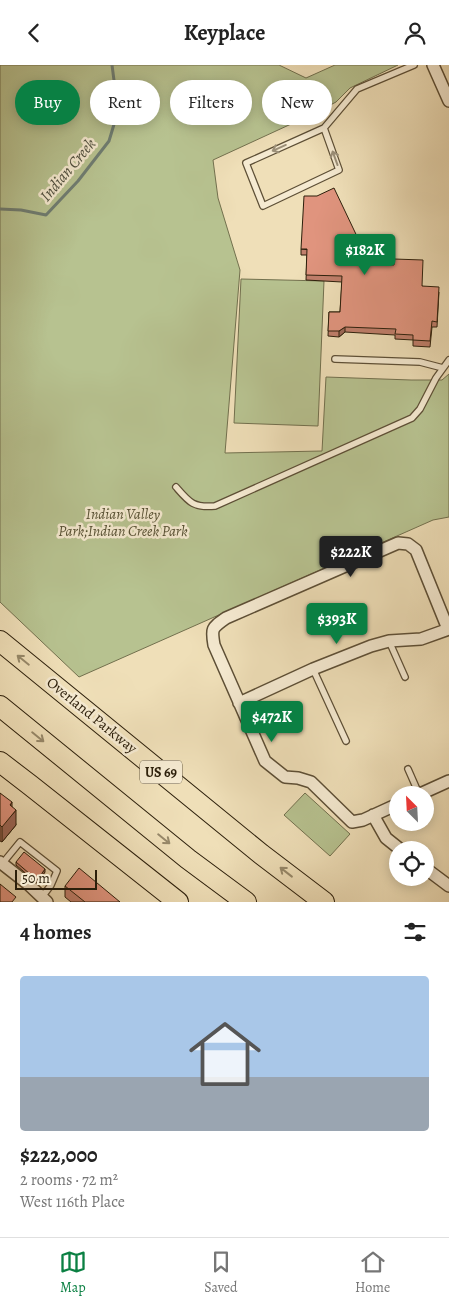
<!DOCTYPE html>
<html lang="en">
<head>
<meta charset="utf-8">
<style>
  :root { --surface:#fff; --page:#f2f2f2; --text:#222; --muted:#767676; --line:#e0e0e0; --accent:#0b8043 }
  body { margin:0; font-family:Alegreya,serif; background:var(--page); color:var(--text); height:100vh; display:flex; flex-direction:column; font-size:19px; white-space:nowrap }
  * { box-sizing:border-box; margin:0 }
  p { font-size:16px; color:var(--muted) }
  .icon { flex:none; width:28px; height:28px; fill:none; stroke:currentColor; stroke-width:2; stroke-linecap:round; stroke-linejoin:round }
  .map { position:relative; height:837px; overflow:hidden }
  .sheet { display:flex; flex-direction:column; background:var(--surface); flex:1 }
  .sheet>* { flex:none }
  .top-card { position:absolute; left:15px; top:15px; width:420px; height:45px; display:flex; gap:10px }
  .needle { width:32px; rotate:336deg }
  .tools { position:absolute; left:389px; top:721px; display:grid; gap:10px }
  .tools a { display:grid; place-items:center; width:45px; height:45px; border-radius:50%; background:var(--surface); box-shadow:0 2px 12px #0003; font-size:25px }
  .scale { position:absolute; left:15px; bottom:12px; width:82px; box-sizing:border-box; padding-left:5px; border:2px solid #2c1f0b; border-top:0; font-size:14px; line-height:18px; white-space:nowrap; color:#2c1f0b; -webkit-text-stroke:4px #f5ead1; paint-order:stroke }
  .price { position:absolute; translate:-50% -42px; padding:0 11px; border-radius:5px; background:var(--accent); color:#fff; font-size:16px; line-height:32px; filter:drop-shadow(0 1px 2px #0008) }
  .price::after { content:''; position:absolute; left:50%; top:30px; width:15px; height:11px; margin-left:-8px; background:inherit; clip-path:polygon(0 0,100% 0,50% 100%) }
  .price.on { background:#222; color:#fff }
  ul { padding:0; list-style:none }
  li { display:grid; align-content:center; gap:10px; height:265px; padding:0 20px }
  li+li { border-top:1px solid var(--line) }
  li span { display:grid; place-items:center; height:155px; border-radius:5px; color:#555 }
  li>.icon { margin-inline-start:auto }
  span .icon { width:90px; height:90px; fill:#fffc; stroke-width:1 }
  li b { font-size:21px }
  h2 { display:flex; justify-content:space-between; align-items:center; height:60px; padding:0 20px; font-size:21px }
  .pill { padding:0 18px; border-radius:22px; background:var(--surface); box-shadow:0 2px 12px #0003; font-size:18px; line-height:45px }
  .pill.on { background:var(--accent); color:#fff }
  header { display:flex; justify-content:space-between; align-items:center; height:65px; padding:0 20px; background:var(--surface); font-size:22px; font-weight:700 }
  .menu { display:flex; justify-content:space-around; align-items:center; height:70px; border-top:1px solid var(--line); background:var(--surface); font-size:14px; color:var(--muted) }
  .menu a { display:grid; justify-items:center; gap:2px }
  .menu .on { color:var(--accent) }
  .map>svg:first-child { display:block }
</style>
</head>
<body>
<header><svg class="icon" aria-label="back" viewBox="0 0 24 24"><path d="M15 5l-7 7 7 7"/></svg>Keyplace<svg class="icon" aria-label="person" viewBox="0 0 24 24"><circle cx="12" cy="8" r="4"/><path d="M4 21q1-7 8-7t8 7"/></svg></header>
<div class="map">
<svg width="449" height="837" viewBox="0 0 449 837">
  <rect width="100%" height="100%" fill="#efdfb8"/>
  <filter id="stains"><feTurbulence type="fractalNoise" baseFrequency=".004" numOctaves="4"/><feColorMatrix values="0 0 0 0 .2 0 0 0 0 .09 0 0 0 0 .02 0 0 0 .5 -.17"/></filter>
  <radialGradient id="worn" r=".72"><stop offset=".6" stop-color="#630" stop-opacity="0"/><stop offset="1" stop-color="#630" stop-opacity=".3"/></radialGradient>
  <!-- green -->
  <path fill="#b7c290" stroke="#72704e" d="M0,0H279L306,13L335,0H398L350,23L336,37L315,48L213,95L218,133L240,205L225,388L322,386L326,312L411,315H442L449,309V452L433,455L79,612L0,537Z
    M241,214L324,216L318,361L234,358Z
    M305,728L350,769L330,791L284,750Z"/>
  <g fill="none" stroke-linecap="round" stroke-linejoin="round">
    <!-- stream -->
    <path stroke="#6f7d72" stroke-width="3" d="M0,144L21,145L46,150L78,116L109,76L118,46L112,0"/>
    <defs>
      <path id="lane" d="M324,63L339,105L263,141L246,98L324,63L357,24L414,0
        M335,294L420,297L443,303
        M176,422C189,437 193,443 215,441L412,353L420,344L436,313L449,295
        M389,576L405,612
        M313,604L346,676
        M408,704L419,729
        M2,799L20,777L57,806L51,820L42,832"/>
      <path id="street" d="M433,0L449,36
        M239,638L313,604L371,581L389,576L421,574L449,564
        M418,730L449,716
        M398,739L363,755L352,757L311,717L298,713L285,712L265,696L214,580C211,563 212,563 226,553L398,478L408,479L416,485L448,564
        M373,750L386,773L401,785
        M0,797L28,819L47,837
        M425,803L449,821"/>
      <path id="highway" d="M0,576L261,789L324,837
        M0,641L188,794L246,837
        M0,697L30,720L178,837"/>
    </defs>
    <!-- lane casing -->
    <use href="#lane" stroke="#5d4f36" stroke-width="8"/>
    <!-- street casing -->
    <use href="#street" stroke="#5d4f36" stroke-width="14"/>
    <!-- highway casing -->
    <use href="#highway" stroke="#2c1f0b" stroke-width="22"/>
    <!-- lane -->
    <use href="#lane" stroke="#f5ead1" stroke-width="5.5"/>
    <!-- street -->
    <use href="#street" stroke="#f5ead1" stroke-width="11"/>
    <!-- highway -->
    <use href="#highway" stroke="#efdfb8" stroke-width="20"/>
  </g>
  <!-- wall -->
  <path fill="#c17f6c" stroke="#2c1f0b" d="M301,184L363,190L348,197L422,221L439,227L437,262H432L430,282L413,281V275L395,274V270L345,267L339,272L328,271L329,247H340L342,217L306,215L307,190H301Z
    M0,728L12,742L16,760L2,777L0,776Z
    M16,797L45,807L37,818L16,800Z
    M65,821L120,837H71L65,832Z"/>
  <!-- shaded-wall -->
  <path fill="#9d6858" stroke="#2c1f0b" d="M363,184V190L337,202V196Z
    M345,262V267L339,272V266Z
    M12,737V750L16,745V760L2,777V762L10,740Z
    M45,804V807L37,818V815Z"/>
  <!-- building -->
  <path fill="#e0947e" stroke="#2c1f0b" d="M334,123L363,184L337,196L394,200V194L423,195L422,221L439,222L437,257L432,256L430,276L413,275V270L395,269L396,264L345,262L339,266H328L329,247H340L342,211L306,210L307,184H301L304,131H317Z
    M0,728L12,737L10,740L16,745L2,762L0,760Z
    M24,787L45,804L37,815L16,797Z
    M79,803L120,837H85L65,821Z
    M0,819L16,832L12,837H0Z"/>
  <!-- one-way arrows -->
  <defs><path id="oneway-shaft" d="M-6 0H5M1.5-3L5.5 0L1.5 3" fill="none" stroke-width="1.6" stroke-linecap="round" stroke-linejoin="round" transform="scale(1.25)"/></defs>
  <g stroke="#9b8f78">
    <use href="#oneway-shaft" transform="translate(279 83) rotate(156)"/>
    <use href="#oneway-shaft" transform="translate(335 93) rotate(-110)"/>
  </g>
  <g stroke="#97896a">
    <use href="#oneway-shaft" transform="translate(23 595) rotate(-141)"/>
    <use href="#oneway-shaft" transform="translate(38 672) rotate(39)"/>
    <use href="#oneway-shaft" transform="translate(164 774) rotate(39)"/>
    <use href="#oneway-shaft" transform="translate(286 807) rotate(-142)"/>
  </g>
  <g text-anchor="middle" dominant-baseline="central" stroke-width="5" stroke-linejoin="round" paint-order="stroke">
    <!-- shield labels -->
    <rect fill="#f5ead1" stroke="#685c46" stroke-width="1" x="140" y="695.5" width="42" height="23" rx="4"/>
    <g font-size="14" font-weight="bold" fill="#2c1f0b">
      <text x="161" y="707">US 69</text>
    </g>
    <!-- park labels -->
    <g font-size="15" font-style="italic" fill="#565033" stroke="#f5ead1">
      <text x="123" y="449">Indian Valley<tspan x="123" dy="17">Park;Indian Creek Park</tspan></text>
    </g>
    <!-- street labels -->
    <g font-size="15" fill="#2c1f0b" stroke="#f5ead1">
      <text transform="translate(92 650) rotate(39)">Overland Parkway</text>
    </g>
    <!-- water labels -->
    <g font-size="16" font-style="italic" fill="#4e4e3e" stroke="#f5ead1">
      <text transform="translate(68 105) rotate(-50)">Indian Creek</text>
    </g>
  </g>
  <rect width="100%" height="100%" filter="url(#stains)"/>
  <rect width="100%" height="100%" fill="url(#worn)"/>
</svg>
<div class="tools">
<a><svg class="needle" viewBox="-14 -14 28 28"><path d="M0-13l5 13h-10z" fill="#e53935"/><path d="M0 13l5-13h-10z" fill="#767676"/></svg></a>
<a><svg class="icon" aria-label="locate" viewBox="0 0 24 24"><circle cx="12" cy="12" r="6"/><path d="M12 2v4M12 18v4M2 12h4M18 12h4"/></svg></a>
</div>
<div class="scale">50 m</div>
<b class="price" style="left:365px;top:211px">$182K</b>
<b class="price on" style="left:351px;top:513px">$222K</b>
<b class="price" style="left:337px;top:580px">$393K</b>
<b class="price" style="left:272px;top:678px">$472K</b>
<div class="top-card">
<a class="pill on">Buy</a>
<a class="pill">Rent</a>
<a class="pill">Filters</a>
<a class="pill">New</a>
</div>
</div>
<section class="sheet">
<h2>4 homes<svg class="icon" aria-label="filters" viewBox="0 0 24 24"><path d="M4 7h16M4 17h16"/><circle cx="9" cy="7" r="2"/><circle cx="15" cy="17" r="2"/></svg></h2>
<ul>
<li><span style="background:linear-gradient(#a9c7e8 65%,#9aa5b1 0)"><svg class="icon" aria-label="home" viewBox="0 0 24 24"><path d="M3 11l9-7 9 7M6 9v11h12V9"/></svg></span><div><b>$222,000</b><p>2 rooms · 72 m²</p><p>West 116th Place</p></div></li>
</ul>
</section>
<nav class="menu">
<a class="on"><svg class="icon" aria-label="map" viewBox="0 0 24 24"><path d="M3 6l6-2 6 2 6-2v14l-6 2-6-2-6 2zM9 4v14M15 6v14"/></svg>Map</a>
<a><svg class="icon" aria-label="saved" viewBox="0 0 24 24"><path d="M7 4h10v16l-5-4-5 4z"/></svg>Saved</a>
<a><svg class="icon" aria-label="home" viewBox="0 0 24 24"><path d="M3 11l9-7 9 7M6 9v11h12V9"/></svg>Home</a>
</nav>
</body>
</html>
